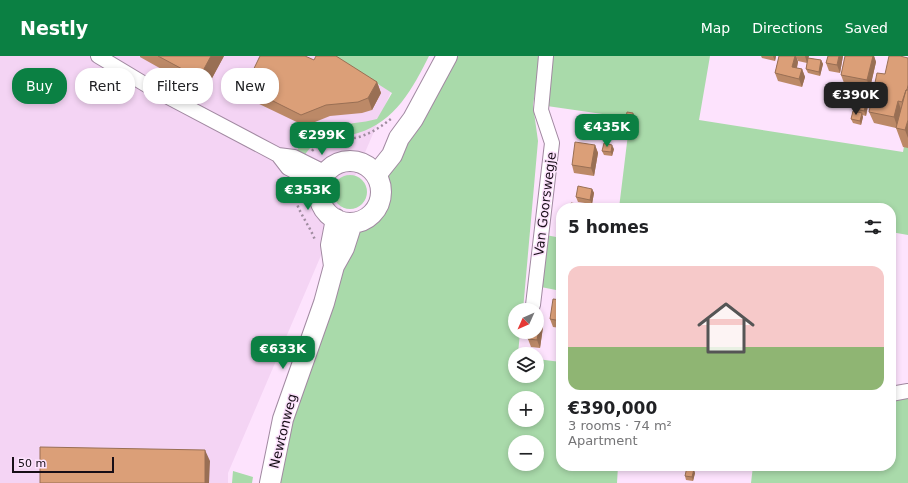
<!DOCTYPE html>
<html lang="en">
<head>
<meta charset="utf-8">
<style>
  :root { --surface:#fff; --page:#f2f2f2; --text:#202124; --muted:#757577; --accent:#0b8043 }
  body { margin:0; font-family:"DejaVu Sans",sans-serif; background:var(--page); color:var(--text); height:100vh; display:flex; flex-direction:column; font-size:15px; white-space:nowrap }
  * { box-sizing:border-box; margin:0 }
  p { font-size:13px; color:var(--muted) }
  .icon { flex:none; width:22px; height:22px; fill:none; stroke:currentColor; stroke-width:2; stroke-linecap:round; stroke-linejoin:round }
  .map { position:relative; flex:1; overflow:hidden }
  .details { position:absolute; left:556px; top:147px; width:340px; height:268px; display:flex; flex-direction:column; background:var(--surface); border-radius:16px; box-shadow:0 2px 6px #0003 }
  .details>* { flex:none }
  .banner { position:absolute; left:12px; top:12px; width:380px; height:36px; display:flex; gap:8px }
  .needle { width:26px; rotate:225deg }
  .fabs { position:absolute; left:508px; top:247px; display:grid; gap:8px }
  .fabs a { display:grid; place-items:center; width:36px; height:36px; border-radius:50%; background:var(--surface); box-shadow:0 2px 6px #0003; font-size:20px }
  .scale { position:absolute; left:12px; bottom:10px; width:102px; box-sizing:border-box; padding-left:4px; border:2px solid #170e17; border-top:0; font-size:11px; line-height:14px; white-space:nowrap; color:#170e17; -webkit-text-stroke:3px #fde3fd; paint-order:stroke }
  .price { position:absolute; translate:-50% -34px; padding:0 9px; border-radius:8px; background:var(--accent); color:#fff; font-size:13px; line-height:26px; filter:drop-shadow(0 1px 2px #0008) }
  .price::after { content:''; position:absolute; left:50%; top:24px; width:12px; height:9px; margin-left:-6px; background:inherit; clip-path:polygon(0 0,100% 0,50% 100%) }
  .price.on { background:#222; color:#fff }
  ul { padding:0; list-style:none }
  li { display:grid; align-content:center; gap:8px; height:212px; padding:0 12px }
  li span { display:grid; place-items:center; height:124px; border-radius:12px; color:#555 }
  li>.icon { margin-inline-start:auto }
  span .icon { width:72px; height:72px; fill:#fffc; stroke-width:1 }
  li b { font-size:17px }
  h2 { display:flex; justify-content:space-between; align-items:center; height:48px; padding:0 12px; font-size:17px }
  .chip { padding:0 14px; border-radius:16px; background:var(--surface); box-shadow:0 2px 6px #0003; font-size:14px; line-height:36px }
  .chip.on { background:var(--accent); color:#fff }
  header { display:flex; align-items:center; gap:24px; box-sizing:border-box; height:56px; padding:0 20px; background:var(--accent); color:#fff }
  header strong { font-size:19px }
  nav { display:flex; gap:22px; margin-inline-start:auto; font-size:14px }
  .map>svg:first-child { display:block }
</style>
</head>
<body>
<header>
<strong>Nestly</strong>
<nav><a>Map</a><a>Directions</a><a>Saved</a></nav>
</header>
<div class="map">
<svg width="908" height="427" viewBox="0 0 908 427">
  <rect width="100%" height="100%" fill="#fde3fd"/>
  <!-- built -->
  <path fill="#f4d4f4" d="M0,0H343L393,31L228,417V427H0Z"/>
  <!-- green -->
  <path fill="#a9daaa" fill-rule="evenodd" d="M334,0H429C413,32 395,66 358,77C333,84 321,75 304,100L296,96C313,64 348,71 377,63L392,37Z
    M456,0H541L533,49L538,85L523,254H515V276H520L518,298H515V320H537V303L561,306V410H618L617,427H276L285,387L347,202L360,172L375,163L382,156L387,141L386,119L393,105L418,74ZM515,342H537V364H515ZM515,386H537V408H515Z
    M553,0H710L699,64L903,96L905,85L908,86V179L891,176V152H619L630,62L547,50Z
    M333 136a17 17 0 1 1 34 0a17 17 0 1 1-34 0Z
    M546,179L561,182V235L541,231Z
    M908,341V427H751L753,410H891V344Z
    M233,415L253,421L252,427H232Z"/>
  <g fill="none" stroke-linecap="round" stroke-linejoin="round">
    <defs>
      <path id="street" d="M98,0L153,33L278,99L294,101L326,117
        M278,99L288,112L321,129
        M533,249L552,87L541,54L546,0
        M891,338L908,335"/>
      <path id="secondary" d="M319 136a31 31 0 1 1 62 0a31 31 0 1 1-62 0Z
        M376,119L392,99L399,82L413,63L447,0
        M334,210L331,189L336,163
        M270,427L283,363L324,247L334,210L344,192L352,167"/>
    </defs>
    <!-- street casing -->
    <use href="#street" stroke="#a189a1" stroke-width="16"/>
    <!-- secondary casing -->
    <use href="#secondary" stroke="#a189a1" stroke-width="22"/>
    <!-- path -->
    <path stroke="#9f8c9f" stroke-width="2.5" stroke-dasharray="2 3" stroke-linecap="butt" d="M312,95C324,81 343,85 359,81C372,77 382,70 392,62
      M295,130C291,148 309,167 315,184"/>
    <!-- street -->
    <use href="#street" stroke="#fff" stroke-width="14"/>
    <!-- secondary -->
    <use href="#secondary" stroke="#fff" stroke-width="20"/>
  </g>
  <!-- wall -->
  <path fill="#bc8967" d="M140,0H224L204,37L140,1Z
    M761,0H776L775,5L762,2Z
    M779,0H796L798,6L797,12L802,13L805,21L802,31L778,25L775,17Z
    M796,0H809L808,2L821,4L823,8L820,20L808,17L806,13L807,7L798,5Z
    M828,0H843L840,17L829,15L826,7Z
    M845,0H874L876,6L870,32L844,27L841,19Z
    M908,2V92L903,91L896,72L874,67L869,56L885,18Z
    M314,4L377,26L381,37L372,54L362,57L330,60L305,70L249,43L245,31Z
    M868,49L866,60L862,59L863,61L861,69L853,67L851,63L853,55L852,52Z
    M635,61L633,78L626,77L624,73Z
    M595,89L598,97L594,120L574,117L572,109Z
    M614,93L612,100L604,99L602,95Z
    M592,133L594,137L592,148L578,146L576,141Z
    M561,244V272L553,271L550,263Z
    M541,263L543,271L540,292L531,291L528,283Z
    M695,417L693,425L686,424L685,420Z"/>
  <!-- shaded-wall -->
  <path fill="#996f54" d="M211,0H224L204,37L199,22Z
    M773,0H776L775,5Z
    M795,0H796L798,6L795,19L792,11Z
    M805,0H809L807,7Z
    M839,0H843L840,17L837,9Z
    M873,0H874L876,6L870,32L867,24Z
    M821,4L823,8L820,20L819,16Z
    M802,13L805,21L802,31L799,23Z
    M377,26L381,37L372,54L368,42Z
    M867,45L868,49L866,60L864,55Z
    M898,45L902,56L898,73L894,61Z
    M633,57L635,61L633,78L631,74Z
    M862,57L863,61L861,69L860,65Z
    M908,64V82L905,74Z
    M595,89L598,97L594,120L591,112Z
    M612,89L614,93L612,100L611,96Z
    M592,133L594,137L592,148L590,144Z
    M541,263L543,271L540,292L537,284Z
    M205,394L210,405L209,427H205Z
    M694,413L695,417L693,425L692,421Z"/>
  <!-- building -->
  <path fill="#db9f78" stroke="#996f54" d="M158,0H211L199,22Z
    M260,0H305L314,4L316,0H336L377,26L368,42L358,46L326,49L301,59L245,31Z
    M779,0H795L792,11L802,13L799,23L775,17Z
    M828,0H839L837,9L826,7Z
    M845,0H873L867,24L841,19Z
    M889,0H900L908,2V29L907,34H906L902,46L898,45L894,61L869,56L877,17L885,18Z
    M808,2L821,4L819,16L806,13Z
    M906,34H908V64L905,74L896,72Z
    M855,42L867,45L864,55L852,52Z
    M853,55L862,57L860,65L851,63Z
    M627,56L633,57L631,74L624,73Z
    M575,86L595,89L591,112L572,109Z
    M604,87L612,89L611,96L602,95Z
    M578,130L592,133L590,144L576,141Z
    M571,147L588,150V152H570Z
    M553,243L561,244V265L550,263Z
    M537,263H541L537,284L528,283V276H537Z
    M40,391L205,394V427H40Z
    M687,411L694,413L692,421L685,420Z"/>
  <g text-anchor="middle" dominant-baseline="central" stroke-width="3" stroke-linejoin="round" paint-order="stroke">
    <!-- street labels -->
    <g font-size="13" fill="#170e17" stroke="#fde3fd">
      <text transform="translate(545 148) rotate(-83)">Van Goorswegje</text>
      <text transform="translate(283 375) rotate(-76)">Newtonweg</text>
    </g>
  </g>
</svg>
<div class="fabs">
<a><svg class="needle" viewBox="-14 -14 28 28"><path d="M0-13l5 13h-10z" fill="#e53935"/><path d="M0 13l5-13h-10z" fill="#757577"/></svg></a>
<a><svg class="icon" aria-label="layers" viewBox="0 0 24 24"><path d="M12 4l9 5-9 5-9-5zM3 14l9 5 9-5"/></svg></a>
<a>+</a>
<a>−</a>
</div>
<div class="scale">50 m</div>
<b class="price on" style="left:856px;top:60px">€390K</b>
<b class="price" style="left:607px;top:92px">€435K</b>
<b class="price" style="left:322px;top:100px">€299K</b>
<b class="price" style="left:308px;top:155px">€353K</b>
<b class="price" style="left:283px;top:314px">€633K</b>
<div class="banner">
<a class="chip on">Buy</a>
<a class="chip">Rent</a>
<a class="chip">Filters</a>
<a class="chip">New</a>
</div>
<section class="details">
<h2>5 homes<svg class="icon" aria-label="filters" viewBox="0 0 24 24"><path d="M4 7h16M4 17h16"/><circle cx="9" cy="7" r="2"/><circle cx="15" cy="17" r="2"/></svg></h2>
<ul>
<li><span style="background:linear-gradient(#f6c9c9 65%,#8fb573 0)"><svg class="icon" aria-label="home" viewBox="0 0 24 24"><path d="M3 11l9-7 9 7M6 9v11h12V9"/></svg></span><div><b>€390,000</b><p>3 rooms · 74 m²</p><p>Apartment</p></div></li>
</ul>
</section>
</div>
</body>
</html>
